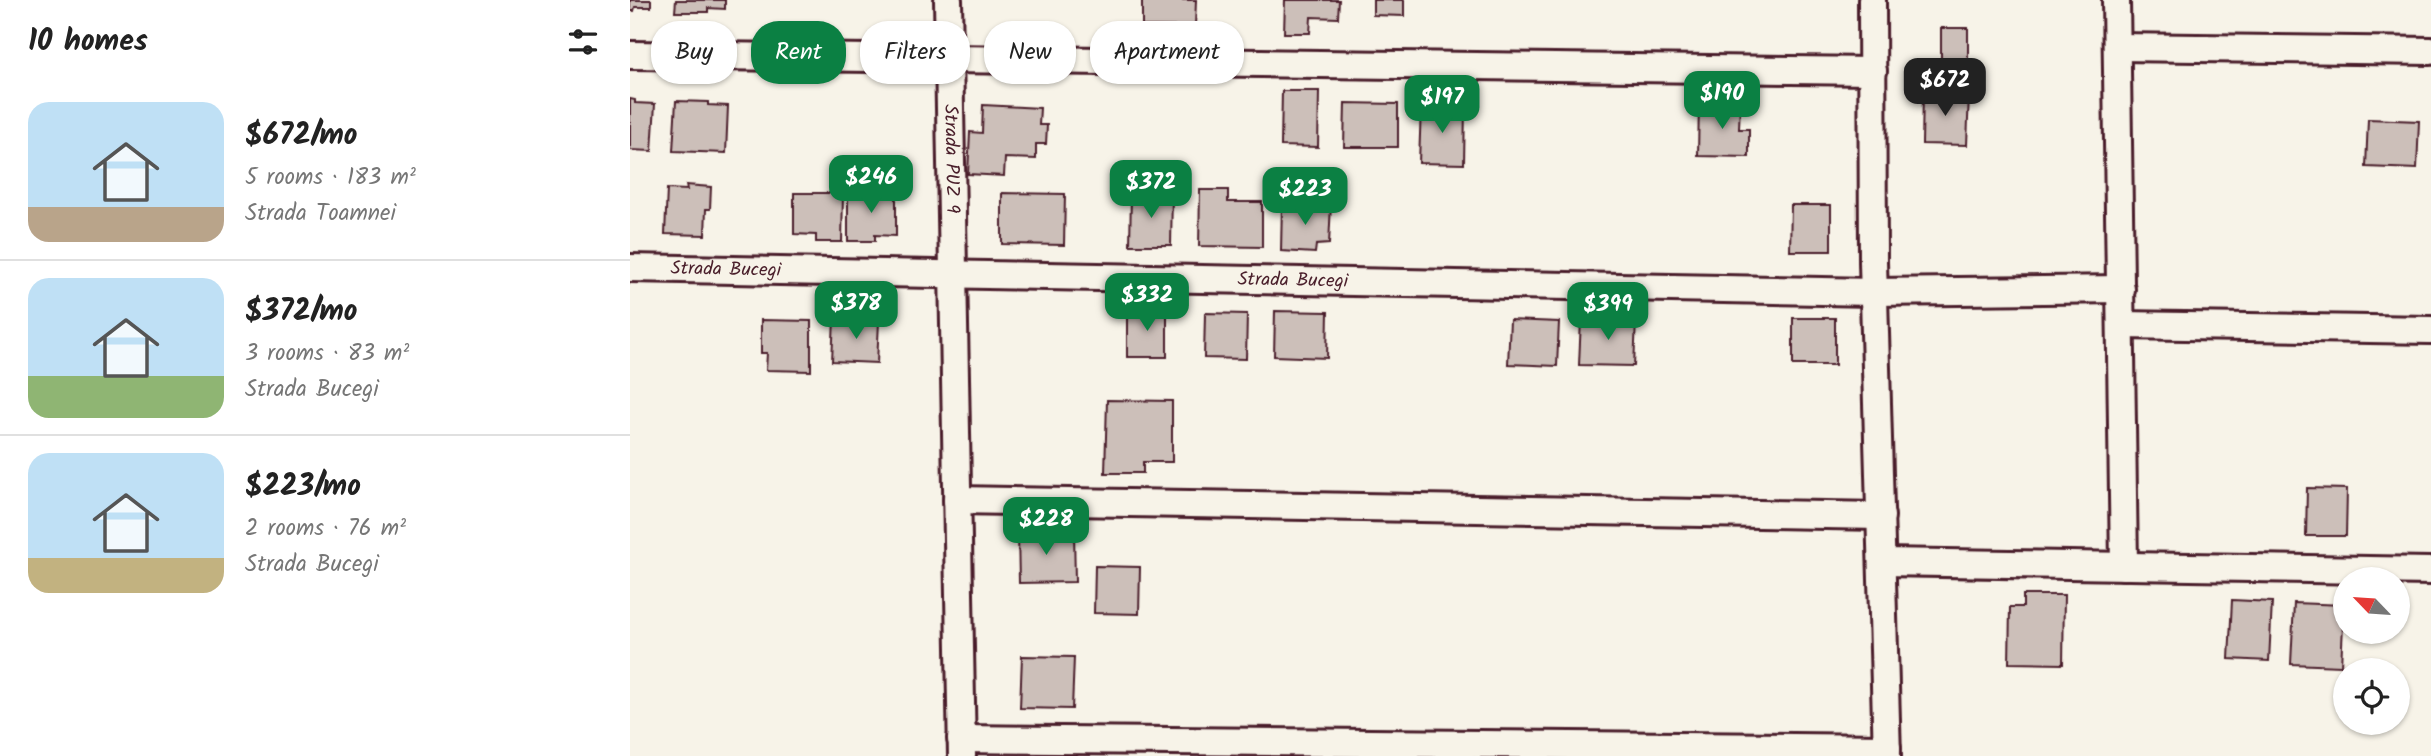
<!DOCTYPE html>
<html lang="en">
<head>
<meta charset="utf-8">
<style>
  :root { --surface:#fff; --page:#f6f6f6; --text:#222; --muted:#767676; --line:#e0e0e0; --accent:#0b8043 }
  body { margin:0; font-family:Kalam,sans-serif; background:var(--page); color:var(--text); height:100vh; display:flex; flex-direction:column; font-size:26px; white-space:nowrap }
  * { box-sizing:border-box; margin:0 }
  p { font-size:23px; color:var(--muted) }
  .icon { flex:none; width:38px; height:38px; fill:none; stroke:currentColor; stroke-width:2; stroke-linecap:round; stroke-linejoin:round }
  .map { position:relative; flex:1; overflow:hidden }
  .side { display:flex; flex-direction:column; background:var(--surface); width:630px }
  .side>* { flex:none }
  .banner { position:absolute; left:21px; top:21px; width:665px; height:63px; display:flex; gap:14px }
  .needle { width:46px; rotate:295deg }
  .buttons { position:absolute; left:1703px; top:567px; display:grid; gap:14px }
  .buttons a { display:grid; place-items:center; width:77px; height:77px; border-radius:50%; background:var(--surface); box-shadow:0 2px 5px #0004; font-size:35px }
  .price { position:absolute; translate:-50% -60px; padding:0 16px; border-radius:14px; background:var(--accent); color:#fff; font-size:23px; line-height:46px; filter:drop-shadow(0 2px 4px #0008) }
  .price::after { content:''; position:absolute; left:50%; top:42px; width:21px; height:16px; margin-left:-10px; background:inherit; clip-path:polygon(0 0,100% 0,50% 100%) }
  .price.selected { background:#222; color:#fff }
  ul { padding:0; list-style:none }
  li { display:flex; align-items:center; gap:21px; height:175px; padding:0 28px }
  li+li { border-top:2px solid var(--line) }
  li span { display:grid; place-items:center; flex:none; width:196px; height:140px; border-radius:21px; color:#555 }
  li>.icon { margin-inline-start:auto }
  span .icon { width:84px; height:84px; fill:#fffc; stroke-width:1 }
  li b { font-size:30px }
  h2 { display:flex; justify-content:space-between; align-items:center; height:84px; padding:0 28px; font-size:30px }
  .tag { padding:0 24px; border-radius:28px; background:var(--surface); box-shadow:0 2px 5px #0004; font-size:24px; line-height:63px }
  .tag.selected { background:var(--accent); color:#fff }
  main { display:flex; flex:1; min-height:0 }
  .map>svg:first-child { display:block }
</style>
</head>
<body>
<main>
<section class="side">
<h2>10 homes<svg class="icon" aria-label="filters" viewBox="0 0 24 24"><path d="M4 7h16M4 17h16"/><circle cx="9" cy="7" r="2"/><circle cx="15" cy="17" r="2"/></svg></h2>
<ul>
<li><span style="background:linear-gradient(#bfe0f5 75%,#b9a48a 0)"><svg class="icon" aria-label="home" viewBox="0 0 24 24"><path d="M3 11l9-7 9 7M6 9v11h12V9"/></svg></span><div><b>$672/mo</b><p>5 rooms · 183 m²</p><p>Strada Toamnei</p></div></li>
<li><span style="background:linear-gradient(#bfe0f5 70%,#8fb573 0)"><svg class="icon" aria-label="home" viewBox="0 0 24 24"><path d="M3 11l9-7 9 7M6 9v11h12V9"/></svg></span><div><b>$372/mo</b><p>3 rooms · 83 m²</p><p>Strada Bucegi</p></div></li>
<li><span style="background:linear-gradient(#bfe0f5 75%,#c2b280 0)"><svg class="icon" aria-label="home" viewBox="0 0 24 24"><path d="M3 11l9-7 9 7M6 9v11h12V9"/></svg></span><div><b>$223/mo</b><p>2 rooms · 76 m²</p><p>Strada Bucegi</p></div></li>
</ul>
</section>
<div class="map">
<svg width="1801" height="756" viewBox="0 0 1801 756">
  <rect width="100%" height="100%" fill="#f7f3e8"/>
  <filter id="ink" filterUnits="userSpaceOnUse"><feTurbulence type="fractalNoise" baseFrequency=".0143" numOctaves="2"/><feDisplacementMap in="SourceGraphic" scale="14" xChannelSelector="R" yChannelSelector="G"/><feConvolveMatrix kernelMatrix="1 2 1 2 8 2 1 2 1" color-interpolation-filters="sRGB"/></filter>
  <g filter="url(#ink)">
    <!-- building -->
    <path fill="#ccbfb9" stroke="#4a1f2b" stroke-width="2" d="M0,0H21V7H5L4,11H0Z
      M46,0H95V9L78,8V12H45Z
      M512,0H566L565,27L512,26Z
      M655,0H709L708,18L681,17L680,33H654Z
      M743,0H774V16L743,15Z
      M1311,28H1338V64H1311Z
      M652,91H689L688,147L651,146Z
      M1293,92L1339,93L1337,145L1292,144Z
      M0,99L5,100V103L25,104L22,151L0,150Z
      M46,101L78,102V105L98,106L96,153L43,151Z
      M1069,102L1110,103L1109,129H1119V157L1068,156Z
      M715,103L768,104V147H714Z
      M353,105L410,108L409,125H417L416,144H406V159L375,158L374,176L338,174L340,132L352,133Z
      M791,106L835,107L834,164L789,163Z
      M1738,119L1789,121L1787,169L1736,167Z
      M56,185L81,187L80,209H76L75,235L35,234L37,189L57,190Z
      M570,190H598V202H632V247L569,246Z
      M218,192H266V236L245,235V241H218Z
      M164,193H213L212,242H186V235L164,234Z
      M372,193L435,194L434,245L372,244Z
      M501,195H542L541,245H500Z
      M652,203L701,204L699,244L686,245L685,253L651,251Z
      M1161,205H1201V251H1160Z
      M537,308V357H497V309Z
      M645,311L698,312L697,358L644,356Z
      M575,313L617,314L616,359L574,358Z
      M1163,318H1205V365H1163Z
      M204,319L249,321L247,363L202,361Z
      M951,319L1006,320L1004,366L949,365Z
      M131,320L181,321V371L136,370L137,353H131Z
      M880,320L929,322L927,366L878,364Z
      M477,400L542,401V462H513V473H475Z
      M1677,488L1717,489L1716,536H1676Z
      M444,531L445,582L389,583L388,532Z
      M465,566L510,567L509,614L464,613Z
      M1393,595H1434L1433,664L1379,663L1380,607H1393Z
      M1602,600L1642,602L1639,661L1599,659Z
      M1664,603L1714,605L1711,666L1661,664Z
      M392,656L444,657L442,709L390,708Z"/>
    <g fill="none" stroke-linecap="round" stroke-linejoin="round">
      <defs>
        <g id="minor">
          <path id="s1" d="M318,0L332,756"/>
          <path d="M1242,0L1243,262L1257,756"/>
          <path d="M1486,0L1494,566"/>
          <path d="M1488,47L1801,51"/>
          <path d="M0,55L1243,71"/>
          <path id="s2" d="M0,268L1244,292L1491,289"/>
          <path d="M1491,325L1801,330"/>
          <path d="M327,500L1251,516"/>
          <path d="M1252,562L1801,571"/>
          <path d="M331,739L1257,748"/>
        </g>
      </defs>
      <!-- minor casing -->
      <use href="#minor" stroke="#4a1f2b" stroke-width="32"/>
      <!-- minor -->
      <use href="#minor" stroke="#f7f3e8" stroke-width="26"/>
    </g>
  </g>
  <g text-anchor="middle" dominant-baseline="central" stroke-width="7" stroke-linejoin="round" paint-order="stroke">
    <!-- street labels -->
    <g font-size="19" fill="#4a1f2b" stroke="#f7f3e8">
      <text stroke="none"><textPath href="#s1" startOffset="159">Strada PUZ 9</textPath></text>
      <text stroke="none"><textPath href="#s2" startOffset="96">Strada Bucegi</textPath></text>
      <text stroke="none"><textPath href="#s2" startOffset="663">Strada Bucegi</textPath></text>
    </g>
  </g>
</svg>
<div class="buttons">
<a><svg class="needle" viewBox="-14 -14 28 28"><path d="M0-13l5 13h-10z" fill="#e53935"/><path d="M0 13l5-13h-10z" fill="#767676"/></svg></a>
<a><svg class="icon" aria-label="locate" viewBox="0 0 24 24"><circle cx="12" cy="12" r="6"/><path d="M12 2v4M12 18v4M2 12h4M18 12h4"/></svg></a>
</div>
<b class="price selected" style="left:1315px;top:118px">$672</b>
<b class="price" style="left:1092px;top:131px">$190</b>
<b class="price" style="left:812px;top:135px">$197</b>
<b class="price" style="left:241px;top:215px">$246</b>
<b class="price" style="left:521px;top:220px">$372</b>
<b class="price" style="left:675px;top:227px">$223</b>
<b class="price" style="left:517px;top:333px">$332</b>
<b class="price" style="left:226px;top:341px">$378</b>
<b class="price" style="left:978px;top:342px">$399</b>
<b class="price" style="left:416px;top:557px">$228</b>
<div class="banner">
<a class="tag">Buy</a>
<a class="tag selected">Rent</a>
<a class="tag">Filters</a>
<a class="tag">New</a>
<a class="tag">Apartment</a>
</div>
</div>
</main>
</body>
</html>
